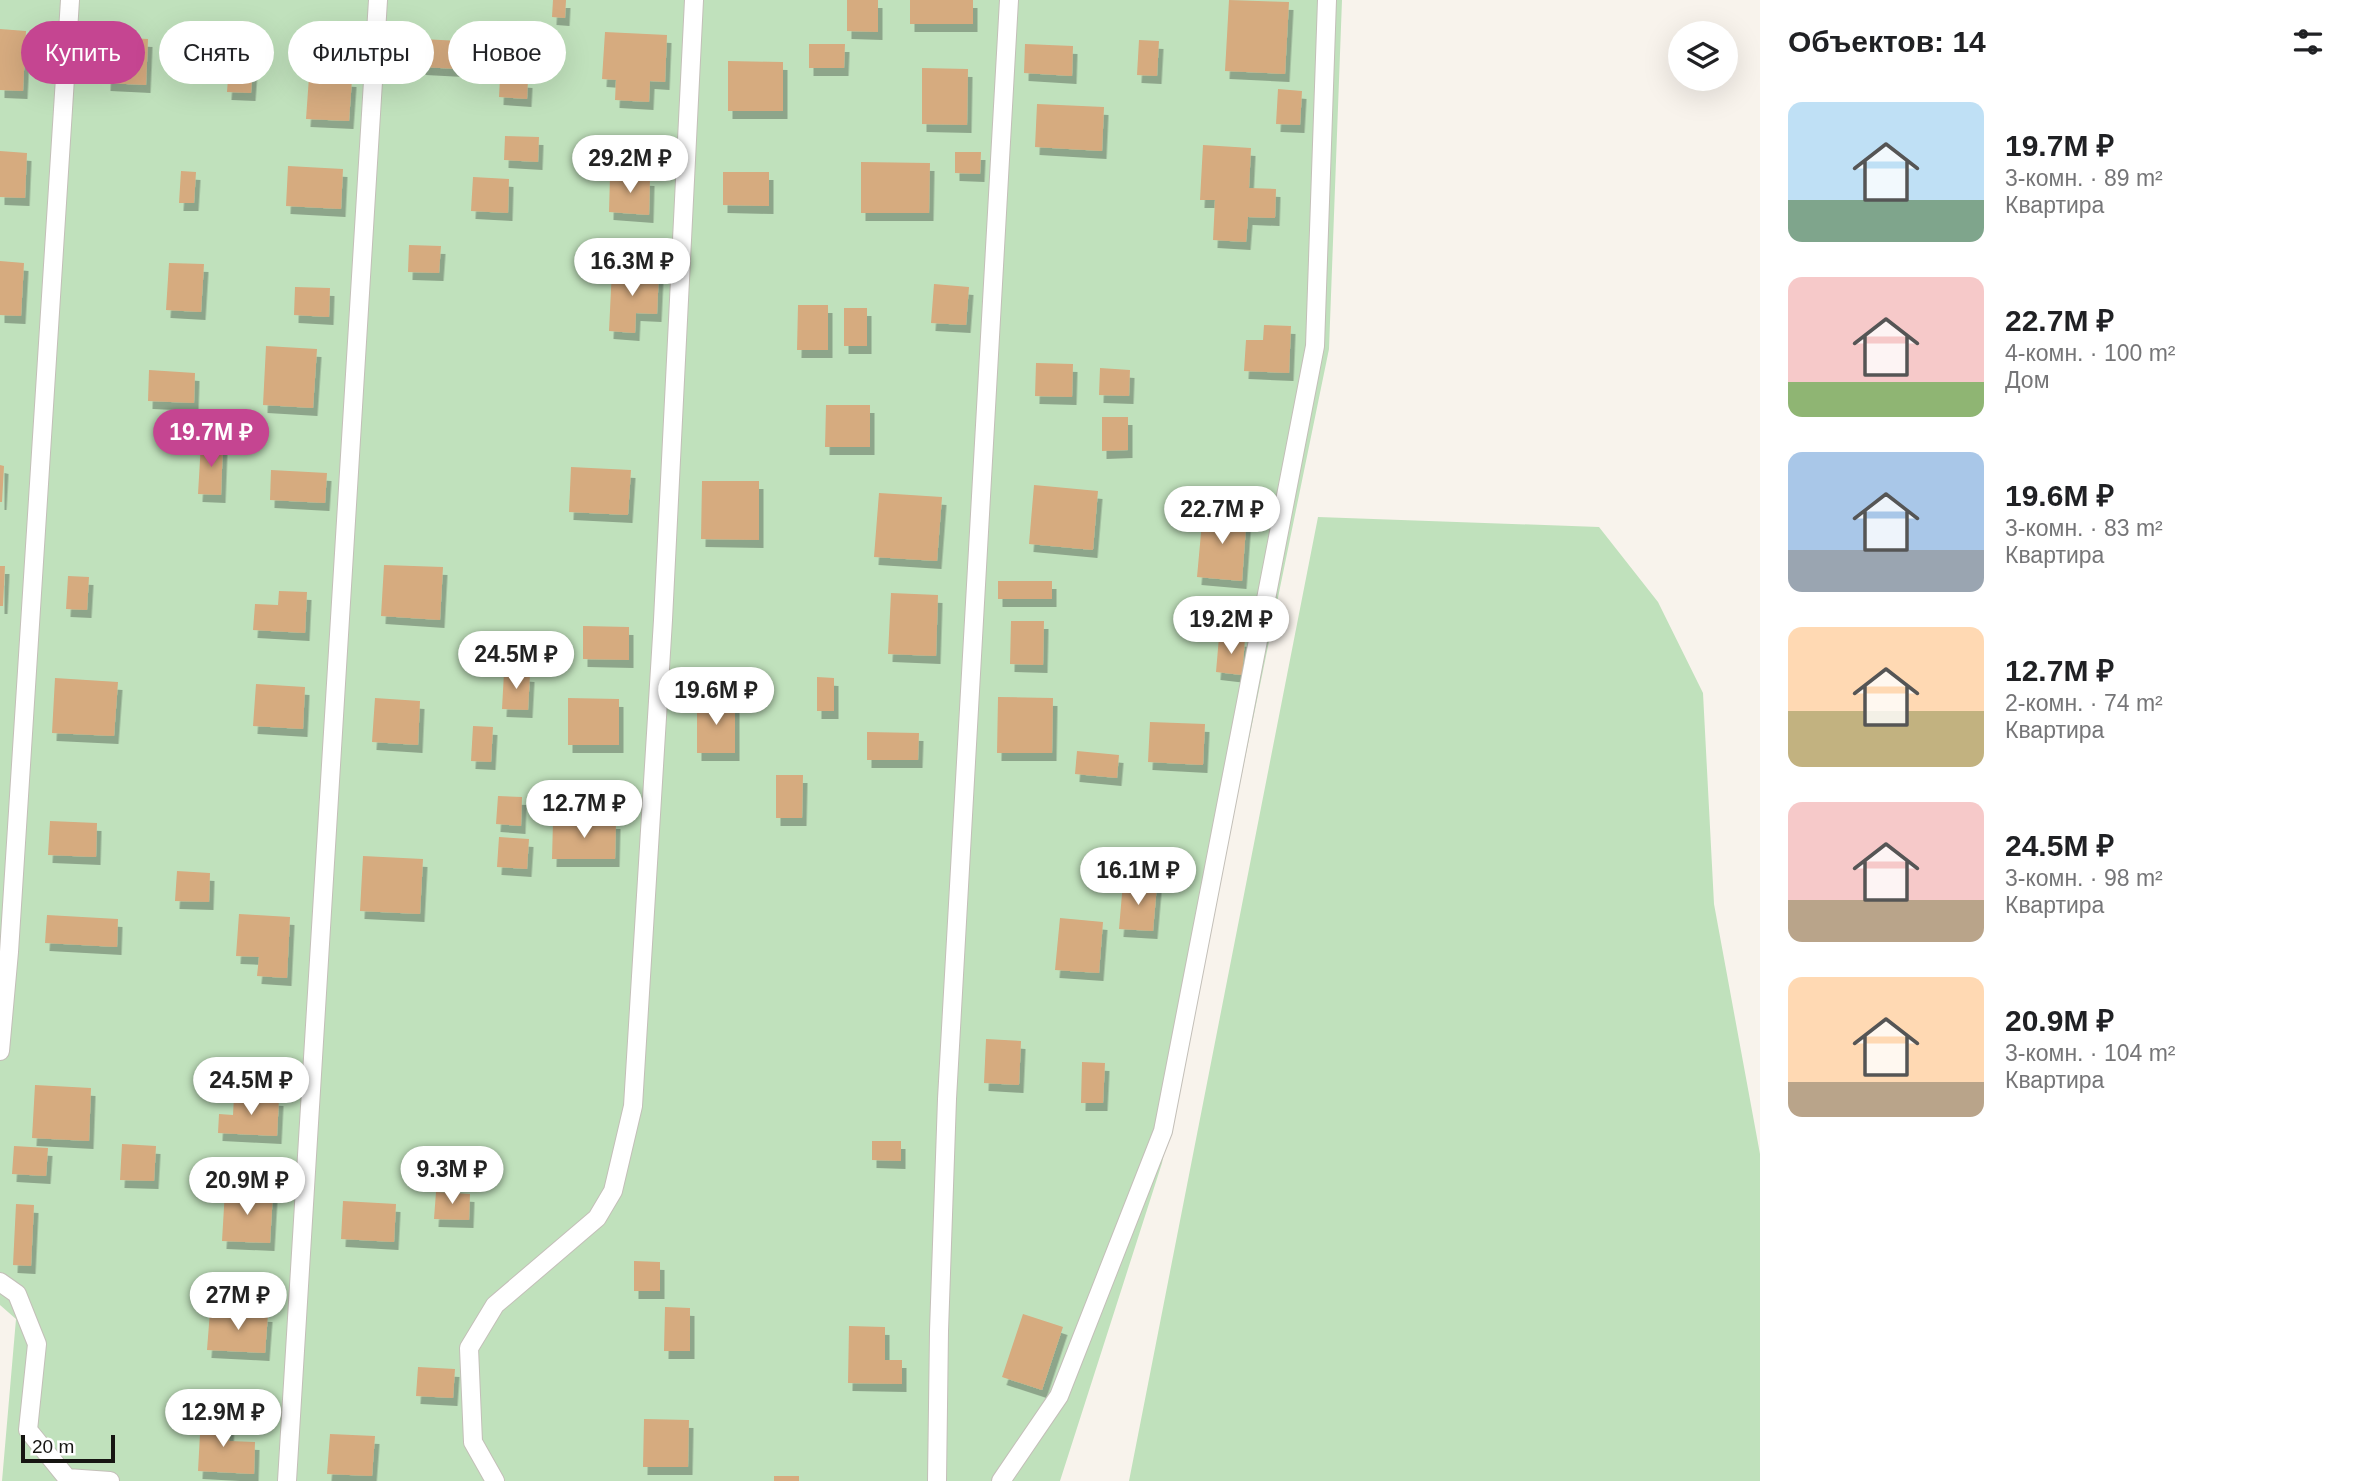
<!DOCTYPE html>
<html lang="ru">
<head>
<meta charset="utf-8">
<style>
  :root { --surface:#fff; --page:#f6f6f6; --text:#202124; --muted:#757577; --accent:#c54591 }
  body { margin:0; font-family:Helvetica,sans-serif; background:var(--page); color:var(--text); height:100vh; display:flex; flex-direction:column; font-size:26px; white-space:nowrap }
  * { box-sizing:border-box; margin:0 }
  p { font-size:23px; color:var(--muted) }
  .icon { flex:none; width:38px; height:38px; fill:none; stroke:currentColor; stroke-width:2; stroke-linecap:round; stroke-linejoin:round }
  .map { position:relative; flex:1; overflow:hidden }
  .panel { display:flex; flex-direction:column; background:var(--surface); width:595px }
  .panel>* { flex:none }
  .hud { position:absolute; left:21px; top:21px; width:665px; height:63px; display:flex; gap:14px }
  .controls { position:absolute; left:1668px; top:21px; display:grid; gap:14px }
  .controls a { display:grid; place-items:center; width:70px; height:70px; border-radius:50%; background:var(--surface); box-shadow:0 7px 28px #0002; font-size:35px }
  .scale { position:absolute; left:21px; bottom:18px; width:94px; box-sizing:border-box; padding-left:7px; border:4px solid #161512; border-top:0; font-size:19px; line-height:24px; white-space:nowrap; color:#161512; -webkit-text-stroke:5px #fff; paint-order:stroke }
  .price { position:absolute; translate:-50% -60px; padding:0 16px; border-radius:24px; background:#fff; color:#222; font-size:23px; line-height:46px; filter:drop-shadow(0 2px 4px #0008) }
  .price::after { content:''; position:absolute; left:50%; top:42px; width:21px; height:16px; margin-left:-10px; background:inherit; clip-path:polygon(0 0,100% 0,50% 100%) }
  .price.active { background:var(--accent); color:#fff }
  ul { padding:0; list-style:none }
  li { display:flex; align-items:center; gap:21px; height:175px; padding:0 28px }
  li span { display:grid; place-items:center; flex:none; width:196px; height:140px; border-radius:14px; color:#555 }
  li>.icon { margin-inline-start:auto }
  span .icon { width:84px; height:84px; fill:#fffc; stroke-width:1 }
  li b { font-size:30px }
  h2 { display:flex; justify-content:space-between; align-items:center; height:84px; padding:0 28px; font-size:30px }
  .pill { padding:0 24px; border-radius:32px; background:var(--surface); box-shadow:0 7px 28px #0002; font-size:24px; line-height:63px }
  .pill.active { background:var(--accent); color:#fff }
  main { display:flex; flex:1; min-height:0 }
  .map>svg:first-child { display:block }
</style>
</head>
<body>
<main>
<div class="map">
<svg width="1760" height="1481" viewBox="0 0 1760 1481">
  <defs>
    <filter id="shadow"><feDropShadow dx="4.5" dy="8" stdDeviation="0" flood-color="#0004"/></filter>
  </defs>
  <rect width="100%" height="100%" fill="#f8f3ec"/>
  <!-- green -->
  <path fill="#c0e1bc" d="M0,0H1342L1329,349L1162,1163L1060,1481H2L16,1319L0,1305Z
    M1318,517L1599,527L1658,602L1703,693L1714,904L1760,1154V1481H1129Z"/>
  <!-- building -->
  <path fill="#d6ab7f" filter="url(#shadow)" d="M553,0H566L565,18L552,17Z
    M847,0H878V32L847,31Z
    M910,0H973V24H910Z
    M1229,0L1289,2L1285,74L1225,71Z
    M230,21L251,22L249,57L228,56Z
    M0,29L26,31L23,91L0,90Z
    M605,32L667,35L665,82L650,81L649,102L615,100L616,80L602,79Z
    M108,37L148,39L146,85L106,83Z
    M422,39L460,41L459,69L421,67Z
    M1139,40L1159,41L1157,76L1137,75Z
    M809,44H845L844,68H809Z
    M1025,44L1073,46L1072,76L1024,73Z
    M728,61L783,62V111H728Z
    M229,64L253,65L251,93L227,92Z
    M922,68L968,69L967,125L922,124Z
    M309,77L352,79L349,121L306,119Z
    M500,78L528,80L527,99L499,97Z
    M1278,89L1302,91L1300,125L1276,124Z
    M1037,104L1104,107L1102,151L1035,147Z
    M505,136L539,137L538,162L504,160Z
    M1203,145L1251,148L1249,188L1276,189L1275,218L1248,217L1246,242L1213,240L1215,200H1200Z
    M0,151L27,153L25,198L0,197Z
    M955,152H981L980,174L955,173Z
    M861,162L930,163L929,213H861Z
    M288,166L343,169L341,209L286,206Z
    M181,171L196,172L194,203H179Z
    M723,172H769V206L723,205Z
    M610,176L650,178L649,215L609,212Z
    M473,177L509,179L508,213L471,211Z
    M409,245L441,246L439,273L408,272Z
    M0,261L24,263L21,316L0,315Z
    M169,263L204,264L201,312L166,310Z
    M612,269L659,272L657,314L636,313L635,333L609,331Z
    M934,284L969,287L966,325L931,323Z
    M295,287L330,288L329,317L294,315Z
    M798,305H828V350H797Z
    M844,308H867V346H844Z
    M1264,325L1291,326L1289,373L1244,371L1246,340H1263Z
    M266,346L317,349L313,408L263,405Z
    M1036,363L1073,364L1072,397L1035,396Z
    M1100,368L1130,370L1129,396L1099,395Z
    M149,370L195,373L194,403L148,401Z
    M826,405H870V447H825Z
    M1102,417H1128V450L1102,451Z
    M201,443L223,444L221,495L198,494Z
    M0,465L4,466L2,502H0Z
    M571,467L631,470L628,515L569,512Z
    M271,470L327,473L325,503L270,500Z
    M702,481H759V540L701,539Z
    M1034,485L1098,491L1093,550L1029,544Z
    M879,493L942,497L937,561L874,557Z
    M1203,511L1247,514L1242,581L1197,577Z
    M384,565L443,567L440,620L381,616Z
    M0,566H5L3,606H0Z
    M68,576L89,577L87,610L66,609Z
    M998,581H1052V599H998Z
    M279,591L307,592L305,633L253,630L255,604L278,605Z
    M891,593L938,595L936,656L888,654Z
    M1011,621H1044L1043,665L1010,664Z
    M583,626L629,627V660L583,659Z
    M1219,637L1245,639L1242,675L1216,672Z
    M504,672L530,674L528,710L502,709Z
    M817,677L834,678V711H817Z
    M55,678L118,682L114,736L52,733Z
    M256,684L305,687L303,729L253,726Z
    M998,697L1053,698L1052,753H997Z
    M375,698L420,701L418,745L372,742Z
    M568,698L619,699V745H568Z
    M697,700L735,701V753H697Z
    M1150,722L1205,724L1203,765L1148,762Z
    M473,726L493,727L491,762L471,761Z
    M867,732L919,733L918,760H867Z
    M1077,751L1119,755L1117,778L1075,774Z
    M776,775H803L802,818H776Z
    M498,796L522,797L521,826L496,824Z
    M50,821L97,823L96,857L48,855Z
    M553,821H616L615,859H552Z
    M499,837L529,839L527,869L497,867Z
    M363,856L423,859L420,914L360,911Z
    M177,871L210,873L209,902L175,901Z
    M1123,882L1157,885L1153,931L1119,929Z
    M239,914L290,917L287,978L257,976L259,957L236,956Z
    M47,915L118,919L117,947L45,943Z
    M1060,918L1103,922L1099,973L1055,970Z
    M986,1039L1021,1041L1019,1085L984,1083Z
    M1082,1062L1105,1063L1103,1103H1081Z
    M35,1085L91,1088L89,1141L32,1138Z
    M234,1096L279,1098L277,1136L218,1133L219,1114L233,1115Z
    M872,1141H901V1161L872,1160Z
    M122,1144L156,1146L154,1181L120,1180Z
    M14,1146L48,1148L46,1176L12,1174Z
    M225,1190L273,1193L270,1243L222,1241Z
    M436,1192L470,1194L469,1220L434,1219Z
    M343,1201L396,1204L394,1242L341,1239Z
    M16,1204L34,1205L31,1266L13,1265Z
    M634,1261L660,1262V1291H634Z
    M665,1307L690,1308V1351H664Z
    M210,1311L268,1314L265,1353L207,1350Z
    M1023,1314L1063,1327L1042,1390L1002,1377Z
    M849,1326L885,1327V1360H902V1384L848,1383Z
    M418,1367L455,1369L453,1398L416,1396Z
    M201,1415L230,1417L229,1441L255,1442L254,1474L198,1471Z
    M644,1419L689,1420L688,1467H643Z
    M330,1434L375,1436L372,1476L327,1474Z
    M774,1476H799V1481H774Z"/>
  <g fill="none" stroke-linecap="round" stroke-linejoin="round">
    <defs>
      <path id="service" d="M0,1051L9,952L70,0
        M0,1282L17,1294L37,1344L28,1430L67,1478L110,1481
        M287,1481L378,0
        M495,1481L473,1442L469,1348L495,1305L597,1218L613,1191L633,1106L663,620L694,0
        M937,1481L939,1331L947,1099L1009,0
        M1001,1481L1059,1396L1163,1131L1315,346L1327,0"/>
    </defs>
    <!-- service casing -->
    <use href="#service" stroke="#c3bfb8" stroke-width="20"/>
    <!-- service -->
    <use href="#service" stroke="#fff" stroke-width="18"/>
  </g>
</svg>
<div class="controls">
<a><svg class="icon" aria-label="layers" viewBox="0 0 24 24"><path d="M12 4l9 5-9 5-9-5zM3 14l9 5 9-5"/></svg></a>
</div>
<div class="scale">20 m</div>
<b class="price" style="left:630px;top:195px">29.2M ₽</b>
<b class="price" style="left:632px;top:298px">16.3M ₽</b>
<b class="price active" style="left:211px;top:469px">19.7M ₽</b>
<b class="price" style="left:1222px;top:546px">22.7M ₽</b>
<b class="price" style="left:1231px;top:656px">19.2M ₽</b>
<b class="price" style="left:516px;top:691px">24.5M ₽</b>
<b class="price" style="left:716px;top:727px">19.6M ₽</b>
<b class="price" style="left:584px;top:840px">12.7M ₽</b>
<b class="price" style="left:1138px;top:907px">16.1M ₽</b>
<b class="price" style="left:251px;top:1117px">24.5M ₽</b>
<b class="price" style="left:452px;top:1206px">9.3M ₽</b>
<b class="price" style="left:247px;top:1217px">20.9M ₽</b>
<b class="price" style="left:238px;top:1332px">27M ₽</b>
<b class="price" style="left:223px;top:1449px">12.9M ₽</b>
<div class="hud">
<a class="pill active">Купить</a>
<a class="pill">Снять</a>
<a class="pill">Фильтры</a>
<a class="pill">Новое</a>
</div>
</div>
<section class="panel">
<h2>Объектов: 14<svg class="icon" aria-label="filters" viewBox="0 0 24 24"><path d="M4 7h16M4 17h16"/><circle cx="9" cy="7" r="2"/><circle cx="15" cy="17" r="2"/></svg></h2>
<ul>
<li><span style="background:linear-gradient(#bfe0f5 70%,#7fa58c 0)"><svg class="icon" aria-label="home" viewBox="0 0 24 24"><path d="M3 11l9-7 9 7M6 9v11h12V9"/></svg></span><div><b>19.7M ₽</b><p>3-комн. · 89 m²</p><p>Квартира</p></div></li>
<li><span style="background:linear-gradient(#f6c9c9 75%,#8fb573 0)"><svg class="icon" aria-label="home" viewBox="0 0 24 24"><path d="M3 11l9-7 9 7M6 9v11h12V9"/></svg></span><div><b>22.7M ₽</b><p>4-комн. · 100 m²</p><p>Дом</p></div></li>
<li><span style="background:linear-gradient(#a9c7e8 70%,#9aa5b1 0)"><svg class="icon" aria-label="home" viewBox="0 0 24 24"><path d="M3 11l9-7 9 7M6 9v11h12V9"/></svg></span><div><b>19.6M ₽</b><p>3-комн. · 83 m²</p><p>Квартира</p></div></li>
<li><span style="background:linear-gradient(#ffd9b3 60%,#c2b280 0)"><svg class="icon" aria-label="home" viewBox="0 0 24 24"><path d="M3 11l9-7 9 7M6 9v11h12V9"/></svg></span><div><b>12.7M ₽</b><p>2-комн. · 74 m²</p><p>Квартира</p></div></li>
<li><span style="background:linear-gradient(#f6c9c9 70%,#b9a48a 0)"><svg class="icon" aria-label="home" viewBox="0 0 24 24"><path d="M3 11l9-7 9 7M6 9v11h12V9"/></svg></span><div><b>24.5M ₽</b><p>3-комн. · 98 m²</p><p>Квартира</p></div></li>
<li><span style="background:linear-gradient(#ffd9b3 75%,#b9a48a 0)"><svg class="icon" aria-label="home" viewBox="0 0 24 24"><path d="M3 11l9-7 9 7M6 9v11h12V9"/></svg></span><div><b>20.9M ₽</b><p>3-комн. · 104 m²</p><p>Квартира</p></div></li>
</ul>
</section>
</main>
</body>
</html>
